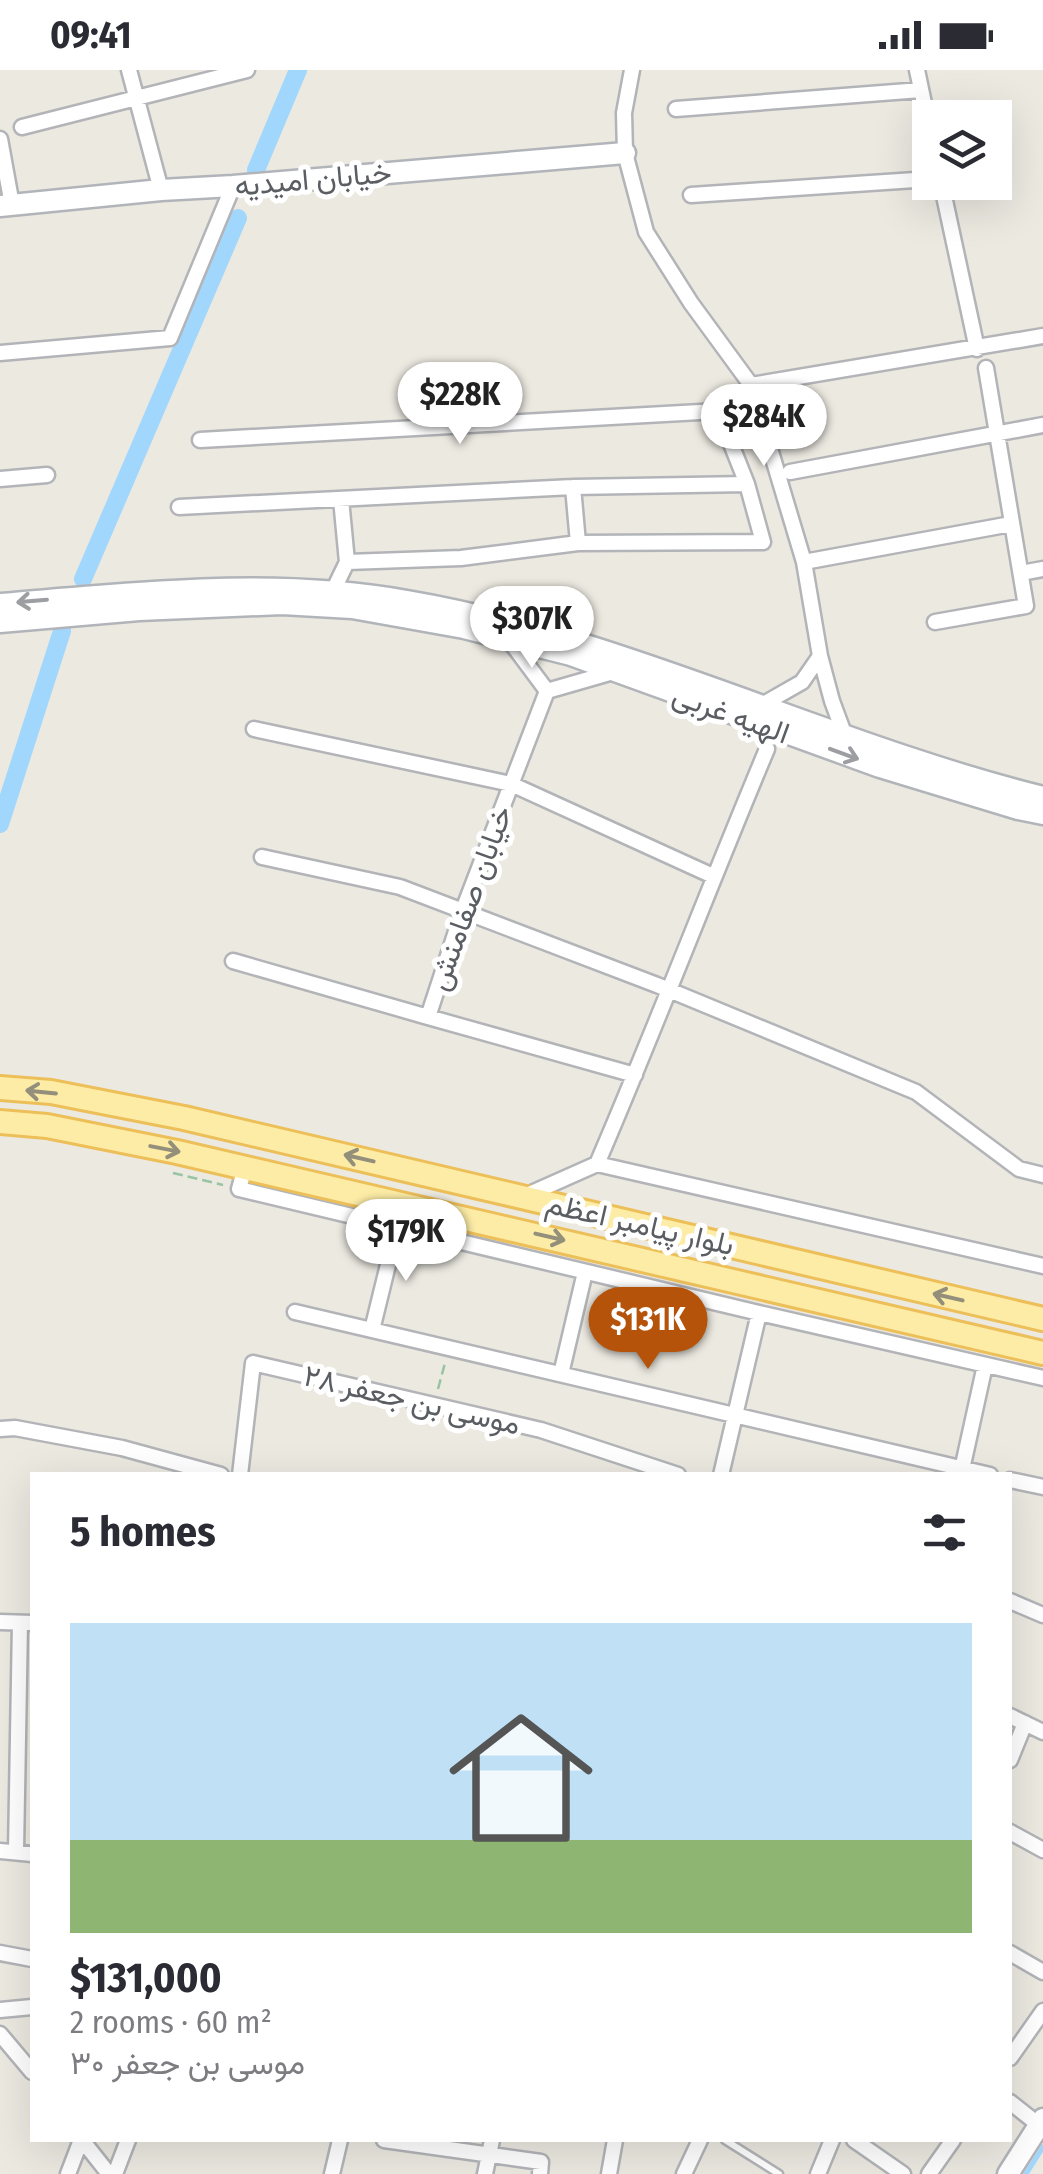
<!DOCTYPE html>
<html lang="en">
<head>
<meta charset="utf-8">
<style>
  :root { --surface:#fff; --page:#f2f2f3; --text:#2b2b33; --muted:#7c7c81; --line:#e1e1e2; --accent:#b45309 }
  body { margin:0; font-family:"Fira Sans Condensed",Vazirmatn,sans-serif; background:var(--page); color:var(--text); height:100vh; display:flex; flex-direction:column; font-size:38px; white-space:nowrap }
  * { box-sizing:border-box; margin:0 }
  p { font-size:32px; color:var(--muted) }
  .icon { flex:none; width:55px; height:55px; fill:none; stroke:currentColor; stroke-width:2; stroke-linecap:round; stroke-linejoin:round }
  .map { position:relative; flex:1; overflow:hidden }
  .details { position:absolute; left:30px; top:1402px; width:982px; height:670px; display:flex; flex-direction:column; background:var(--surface); border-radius:0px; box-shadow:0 10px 40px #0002 }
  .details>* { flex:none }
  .fabs { position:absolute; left:912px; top:30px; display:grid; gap:20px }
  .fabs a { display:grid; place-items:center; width:100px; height:100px; border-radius:0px; background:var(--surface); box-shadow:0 10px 40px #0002; font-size:50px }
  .price { position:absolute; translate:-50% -85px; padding:0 22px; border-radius:35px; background:#fff; color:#222; font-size:32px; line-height:65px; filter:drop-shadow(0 2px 5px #0008) }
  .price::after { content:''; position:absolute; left:50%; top:60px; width:30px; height:22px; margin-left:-15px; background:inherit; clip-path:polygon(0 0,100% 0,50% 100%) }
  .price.selected { background:var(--accent); color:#fff }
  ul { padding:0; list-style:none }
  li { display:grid; align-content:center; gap:20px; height:530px; padding:0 40px }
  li+li { border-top:2px solid var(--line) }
  li span { display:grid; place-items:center; height:310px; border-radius:0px; color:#555 }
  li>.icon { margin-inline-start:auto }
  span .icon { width:180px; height:180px; fill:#fffc; stroke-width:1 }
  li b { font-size:42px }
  h2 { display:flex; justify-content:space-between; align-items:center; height:120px; padding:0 40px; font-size:42px }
  .status { display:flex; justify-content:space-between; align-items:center; height:70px; padding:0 50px; background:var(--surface); direction:ltr }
  .status svg { height:28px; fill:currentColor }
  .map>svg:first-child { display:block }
</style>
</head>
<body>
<div class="status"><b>09:41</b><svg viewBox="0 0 49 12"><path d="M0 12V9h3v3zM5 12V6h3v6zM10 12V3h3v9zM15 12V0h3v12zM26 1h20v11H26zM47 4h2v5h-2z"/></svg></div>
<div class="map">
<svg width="1043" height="2104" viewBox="0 0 1043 2104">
  <rect width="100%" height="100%" fill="#ece9e1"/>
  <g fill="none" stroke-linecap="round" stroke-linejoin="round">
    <!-- stream -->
    <path stroke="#a1d7fc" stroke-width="5" d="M1026,2104L1043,2077"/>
    <!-- canal -->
    <path stroke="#a1d7fc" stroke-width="18" d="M256,100L298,0
      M83,509L238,148
      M0,754L62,561"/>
    <defs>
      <path id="lane" d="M725,2070L779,2104"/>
      <path id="street" d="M129,0L161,120
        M632,0L624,43L625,83L646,162L691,233L751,315L804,492L820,586
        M917,0L930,62
        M676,39L921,20
        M22,57L247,0
        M0,69L12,135
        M941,112L977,279
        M691,125L930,109
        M0,283L170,268L233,116
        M751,315L1043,266
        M200,370L718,341L747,414L763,472L578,473L461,488L347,492
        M790,402L1043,355
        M0,409L47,405
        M573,417L578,473
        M179,437L573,417L747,414
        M804,492L1011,454
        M1021,503L1043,499
        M333,521L347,492L341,429
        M935,552L1026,536L986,298
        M509,570L547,621
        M547,621L463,840L428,947L635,1005
        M547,621L613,602
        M760,636L802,612L820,586L832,631L845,666
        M254,659L511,714L713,806
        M262,787L400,817L657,915L916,1022L1019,1099L1043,1105
        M233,891L428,947
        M597,1094L1043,1196
        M245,1097L239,1119L759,1243L1043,1308
        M525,1126L597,1094C656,957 709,817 767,679
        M295,1242L990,1405
        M372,1260L397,1158
        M561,1304L585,1202
        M0,1359L15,1358L122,1378L221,1405
        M961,1404L985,1295
        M240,1405L253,1293L541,1360L678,1405
        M721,1405L759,1243
        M1010,1410L1043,1417
        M1010,1531L1043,1545
        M0,1552L32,1553
        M1010,1646L1043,1662
        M1010,1690L1025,1653
        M1010,1762L1043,1780
        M0,1781L32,1784
        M16,1781L20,1553
        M0,1883L32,1889
        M1010,1883L1043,1902
        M0,1940L32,1937
        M0,1964L32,2002
        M1010,1988L1043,1941
        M1010,2032L1039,2055
        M82,2070L109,2104
        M384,2070L541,2092L540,2104
        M854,2070L903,2104
        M68,2104L81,2070
        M115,2104L128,2070
        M332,2104L340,2070
        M485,2104L492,2070
        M609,2104L615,2070
        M684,2104L700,2070
        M818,2104L832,2070
        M929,2104L953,2070"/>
      <path id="secondary" d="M0,136L161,120L233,116L625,83
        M0,534C135,523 273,507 407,531C625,568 829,674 1043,727
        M0,552L139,540L282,534L352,538L464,558L571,585L880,697L1018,739L1043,744
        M1008,2104L1043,2049"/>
      <path id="primary" d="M0,1018L51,1022L184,1048L1043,1249
        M0,1052L47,1056L177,1082L1043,1283"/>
    </defs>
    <!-- lane casing -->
    <use href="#lane" stroke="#b2b4b8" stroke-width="11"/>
    <!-- street casing -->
    <use href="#street" stroke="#b2b4b8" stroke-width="19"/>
    <!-- secondary casing -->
    <use href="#secondary" stroke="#b1b4b9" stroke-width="25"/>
    <!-- primary casing -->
    <use href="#primary" stroke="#edbf59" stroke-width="28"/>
    <!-- path -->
    <path stroke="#97c4a2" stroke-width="2.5" stroke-dasharray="10 5" stroke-linecap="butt" d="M173,1103L223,1115
      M438,1319L445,1293"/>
    <!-- lane -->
    <use href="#lane" stroke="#fff" stroke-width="6"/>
    <!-- street -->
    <use href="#street" stroke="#fff" stroke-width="14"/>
    <!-- secondary -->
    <use href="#secondary" stroke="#fff" stroke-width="20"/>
    <!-- primary -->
    <use href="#primary" stroke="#fceca6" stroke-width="22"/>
  </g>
  <!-- one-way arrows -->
  <defs><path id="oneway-shaft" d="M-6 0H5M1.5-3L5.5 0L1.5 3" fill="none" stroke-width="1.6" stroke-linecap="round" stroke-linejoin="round" transform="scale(2.5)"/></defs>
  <g stroke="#9c9ea1">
    <use href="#oneway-shaft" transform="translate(32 531) rotate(175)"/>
    <use href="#oneway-shaft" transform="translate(844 684) rotate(20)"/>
  </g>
  <g stroke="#938f7a">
    <use href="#oneway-shaft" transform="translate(41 1022) rotate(-174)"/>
    <use href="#oneway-shaft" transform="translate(165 1079) rotate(11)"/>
    <use href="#oneway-shaft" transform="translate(359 1088) rotate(-167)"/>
    <use href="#oneway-shaft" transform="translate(550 1167) rotate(13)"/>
    <use href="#oneway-shaft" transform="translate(948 1227) rotate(-167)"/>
  </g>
  <g text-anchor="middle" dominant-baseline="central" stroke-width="10" stroke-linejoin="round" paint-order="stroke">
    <!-- street labels -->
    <g font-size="30" fill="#5a5d62" stroke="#fff">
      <text transform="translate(313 109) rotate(-5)">خیابان امیدیه</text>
      <text transform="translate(731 644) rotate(20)">الهیه غربی</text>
      <text transform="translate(470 828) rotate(-70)">خیابان صفامنش</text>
      <text transform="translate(640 1154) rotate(13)">بلوار پیامبر اعظم</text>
      <text transform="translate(412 1330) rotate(13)">موسی بن جعفر ۲۸</text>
    </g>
  </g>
</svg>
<div class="fabs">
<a><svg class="icon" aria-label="layers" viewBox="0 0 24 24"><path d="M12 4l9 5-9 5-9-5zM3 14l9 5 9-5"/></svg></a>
</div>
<b class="price" style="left:460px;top:377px">$228K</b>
<b class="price" style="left:764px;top:399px">$284K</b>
<b class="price" style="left:532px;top:601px">$307K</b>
<b class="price" style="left:406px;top:1214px">$179K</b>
<b class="price selected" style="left:648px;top:1302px">$131K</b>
<section class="details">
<h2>5 homes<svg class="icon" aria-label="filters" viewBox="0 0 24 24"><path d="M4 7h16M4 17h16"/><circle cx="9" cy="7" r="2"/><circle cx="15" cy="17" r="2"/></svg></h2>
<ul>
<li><span style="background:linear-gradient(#bfe0f5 70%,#8fb573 0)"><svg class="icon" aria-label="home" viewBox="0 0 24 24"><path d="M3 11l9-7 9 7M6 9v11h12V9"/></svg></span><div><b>$131,000</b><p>2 rooms · 60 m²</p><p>موسی بن جعفر ۳۰</p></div></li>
</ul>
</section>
</div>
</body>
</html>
